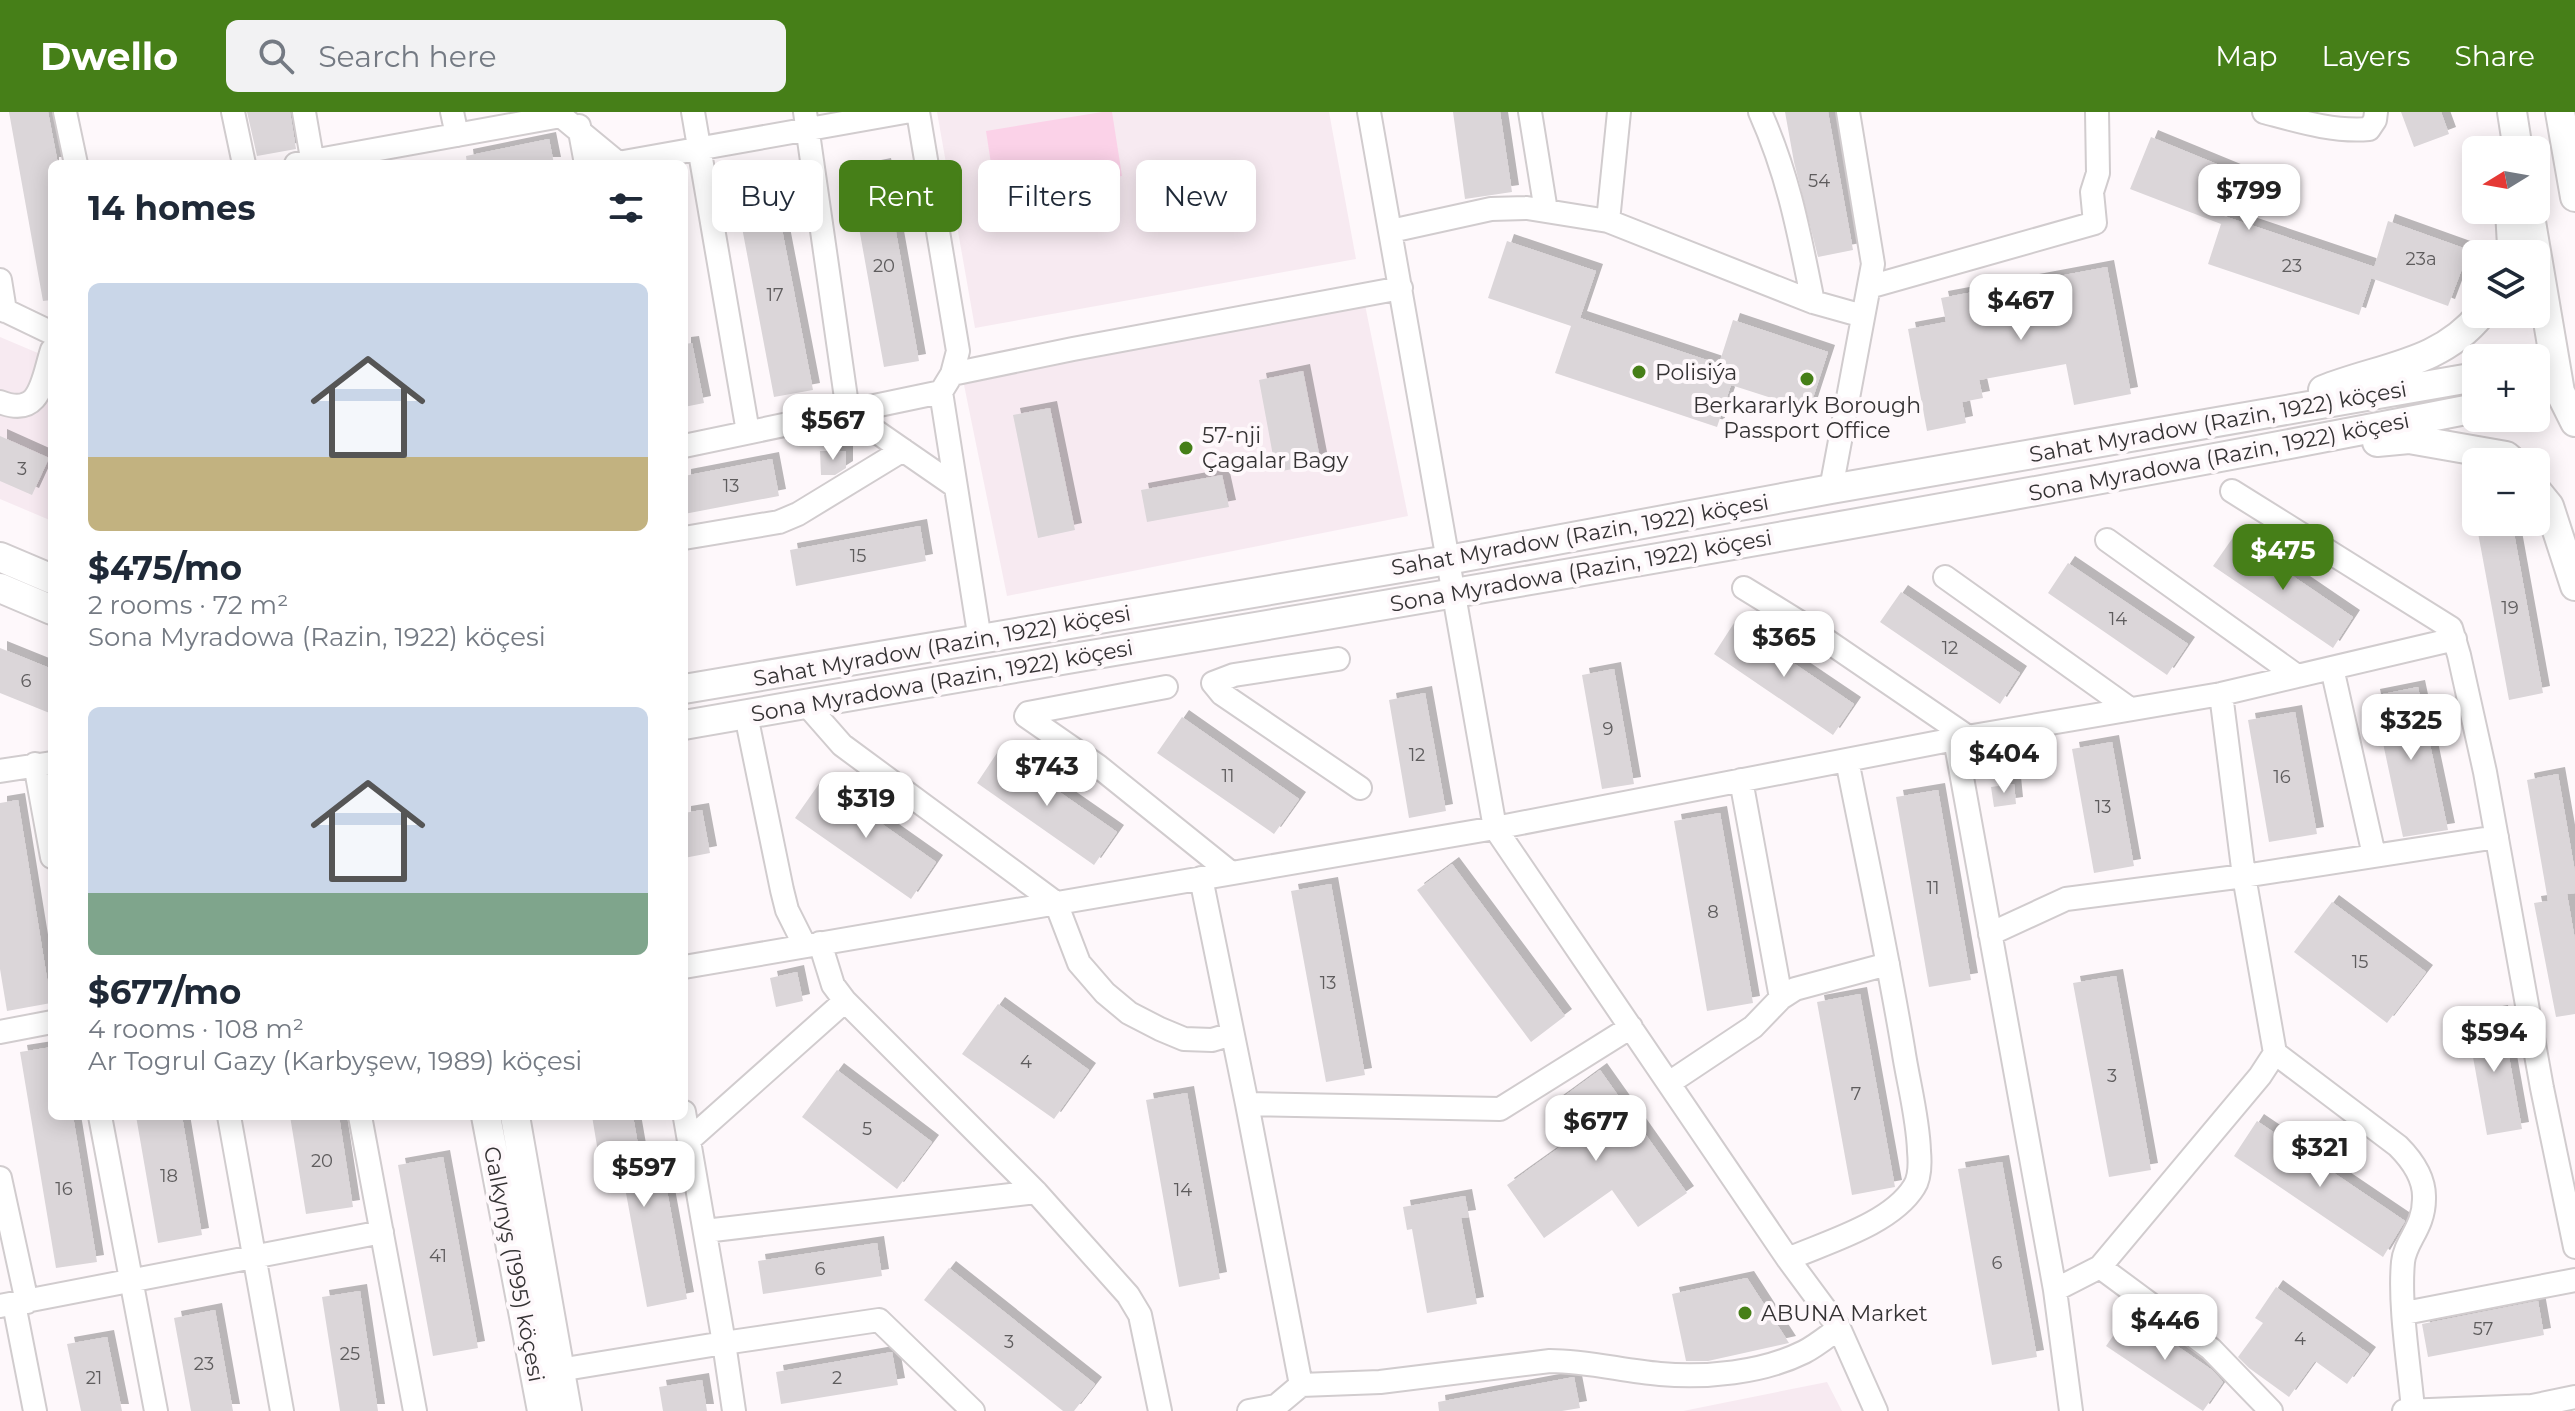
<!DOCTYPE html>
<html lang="en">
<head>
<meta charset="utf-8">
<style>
  :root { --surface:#fff; --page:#f2f2f3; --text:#1f2937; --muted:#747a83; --accent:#467f18 }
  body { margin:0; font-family:Montserrat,sans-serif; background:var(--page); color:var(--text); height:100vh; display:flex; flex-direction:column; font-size:30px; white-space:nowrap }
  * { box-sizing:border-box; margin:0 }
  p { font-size:26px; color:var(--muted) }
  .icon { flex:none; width:44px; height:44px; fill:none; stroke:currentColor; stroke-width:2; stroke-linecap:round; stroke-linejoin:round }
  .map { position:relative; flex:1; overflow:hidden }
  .details { position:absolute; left:48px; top:48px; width:640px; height:960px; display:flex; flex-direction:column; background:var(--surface); border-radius:12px; box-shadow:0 4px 20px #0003 }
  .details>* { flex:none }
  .hud { position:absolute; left:712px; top:48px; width:760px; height:72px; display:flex; gap:16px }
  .needle { width:52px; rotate:259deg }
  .buttons { position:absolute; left:2462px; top:24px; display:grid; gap:16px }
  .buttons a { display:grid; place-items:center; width:88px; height:88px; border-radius:12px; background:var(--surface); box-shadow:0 4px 20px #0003; font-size:40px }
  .price { position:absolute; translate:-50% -68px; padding:0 18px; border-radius:16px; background:#fff; color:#222; font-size:26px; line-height:52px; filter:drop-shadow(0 2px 4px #0008) }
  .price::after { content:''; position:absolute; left:50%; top:48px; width:24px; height:18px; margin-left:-12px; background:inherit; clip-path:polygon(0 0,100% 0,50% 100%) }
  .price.active { background:var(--accent); color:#fff }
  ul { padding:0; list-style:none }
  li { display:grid; align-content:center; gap:16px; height:424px; padding:0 40px }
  li span { display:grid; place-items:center; height:248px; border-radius:12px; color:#555 }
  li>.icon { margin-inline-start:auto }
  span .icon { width:144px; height:144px; fill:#fffc; stroke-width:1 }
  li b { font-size:34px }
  h2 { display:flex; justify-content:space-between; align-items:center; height:96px; padding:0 40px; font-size:34px }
  .pill { padding:0 28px; border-radius:12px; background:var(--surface); box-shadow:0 4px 20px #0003; font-size:28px; line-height:72px }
  .pill.active { background:var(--accent); color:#fff }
  header { display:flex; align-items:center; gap:48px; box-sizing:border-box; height:112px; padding:0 40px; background:var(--accent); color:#fff }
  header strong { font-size:38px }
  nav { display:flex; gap:44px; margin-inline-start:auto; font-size:28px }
  .search { width:560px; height:72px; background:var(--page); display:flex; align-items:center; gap:20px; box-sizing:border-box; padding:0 28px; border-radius:12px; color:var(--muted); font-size:30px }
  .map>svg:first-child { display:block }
</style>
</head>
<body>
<header>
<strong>Dwello</strong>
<div class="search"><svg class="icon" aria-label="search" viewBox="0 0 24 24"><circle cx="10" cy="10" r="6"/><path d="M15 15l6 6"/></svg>Search here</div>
<nav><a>Map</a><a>Layers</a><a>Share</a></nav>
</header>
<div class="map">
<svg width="2575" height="1299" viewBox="0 0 2575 1299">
  <defs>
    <filter id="shadow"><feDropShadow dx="7" dy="-7" stdDeviation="0" flood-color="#0004"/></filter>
  </defs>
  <rect width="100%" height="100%" fill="#fef8fb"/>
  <!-- built -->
  <path fill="#f7eaf1" d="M937,0H1329L1356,147L975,216Z
    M1364,188L1408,404L1007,484L963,268Z
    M0,225L52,247V409L0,387Z
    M1827,1270L1842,1299H1683Z"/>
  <!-- green -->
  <path fill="#fbd2e8" d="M1102,0H1112L1122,64L996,84L986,19Z"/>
  <!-- building -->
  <path fill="#dbd6d9" filter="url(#shadow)" d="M9,0H48L58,52H52V188L43,189Z
    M247,0H290L296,37L257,44Z
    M1453,0H1500L1512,80L1465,87Z
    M1785,0H1828L1853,138L1818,145L1794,50Z
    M2401,0H2441L2449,22L2414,35Z
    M2151,25L2241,62L2224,104L2375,155L2359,203L2208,152L2221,112L2130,77Z
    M549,27L554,52H467L466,44Z
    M884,53L919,249L884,255L849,60Z
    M775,81L813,278L774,285L737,89Z
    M2388,109L2469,138L2448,194L2371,166Z
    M1507,129L1596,159L1580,206L1719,252L1733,208L1828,240L1809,298L1731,273L1717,315L1555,261L1571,214L1488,186Z
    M2107,155L2131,282L2074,293L2066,252L1979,268L1983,286L1962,290L1966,311L1927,319L1908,217L1946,210L1941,186Z
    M692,231L704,291L684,295V232Z
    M1303,259L1321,352L1276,360L1259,268Z
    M1050,296L1075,418L1038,426L1013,303Z
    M0,324L49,346L32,383L0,369Z
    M820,339H846V356L835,363H821Z
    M772,347L779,384L684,402V364Z
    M1222,363L1229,395L1147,410L1141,378Z
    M2476,410H2512L2543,581L2509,588Z
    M920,414L926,449L796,474L790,438Z
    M2234,424L2353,505L2333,536L2213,454Z
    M2068,451L2188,532L2167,563L2048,481Z
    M1901,480L2020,561L2000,592L1880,510Z
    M1734,511L1854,592L1833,623L1714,542Z
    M0,536L52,557V602L0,581Z
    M1614,557L1634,672L1602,677L1582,563Z
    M2418,575L2448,718L2403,725L2373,584Z
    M1425,581L1446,699L1409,706L1389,588Z
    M2295,600L2317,722L2269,730L2248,608Z
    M1182,605L1299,687L1274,722L1157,641Z
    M2112,630L2134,754L2094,761L2072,637Z
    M999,638L1117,720L1094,753L977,671Z
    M2558,662L2575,760V781L2567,782L2575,828V902L2556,905L2534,791L2548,789L2527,668Z
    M821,669L936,750L911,787L795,706Z
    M2014,672L2016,692L1994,695L1991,675Z
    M1938,678L1971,868L1929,875L1896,685Z
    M18,688L51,891L7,899L0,857V691Z
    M702,698L710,741L684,746V701Z
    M1720,701L1753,891L1707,899L1674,709Z
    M1452,752L1565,904L1531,930L1417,778Z
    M1331,772L1365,963L1326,970L1291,779Z
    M2332,790L2426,860L2387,911L2294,840Z
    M797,860L803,889L776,895L770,866Z
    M2116,864L2151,1058L2109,1065L2073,871Z
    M1860,882L1895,1075L1852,1083L1817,890Z
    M998,892L1089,958L1054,1007L962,942Z
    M2501,900L2522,1017L2487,1023L2466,906Z
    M52,935V1004H73L97,1150L56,1156L20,940Z
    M837,958L932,1030L897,1077L802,1005Z
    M1600,958L1687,1081L1638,1115L1612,1078L1544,1126L1507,1073L1570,1028L1548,996Z
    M1187,981L1220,1167L1179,1175L1146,988Z
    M136,1004H182L202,1123L158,1131Z
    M290,1004H339L353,1095L306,1102Z
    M592,1004H633L641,1050L661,1046L687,1187L647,1195L621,1054L601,1058Z
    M2257,1009L2405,1109L2383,1145L2234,1044Z
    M443,1045L478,1236L433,1244L398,1053Z
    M2002,1050L2037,1245L1992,1253L1958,1057Z
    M1465,1084L1469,1105L1461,1106L1477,1192L1427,1201L1412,1117L1407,1118L1403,1095Z
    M877,1131L882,1164L763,1182L758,1149Z
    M949,1156L1095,1272L1074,1299H1063L924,1188Z
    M1747,1166L1789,1231L1708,1249H1686L1672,1182Z
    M2276,1175L2369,1242L2347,1272L2315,1249L2289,1285L2249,1256L2238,1245L2263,1211L2255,1206Z
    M360,1179L378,1299H340L322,1185Z
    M2538,1189L2544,1223L2428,1245L2422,1212Z
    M215,1198L233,1299H191L174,1206Z
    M2129,1201L2212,1258L2223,1270L2203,1299L2106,1234Z
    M107,1225L122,1299H81L67,1232Z
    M892,1240L898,1273L781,1292L776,1260Z
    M1574,1265L1580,1296L1562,1299H1439L1438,1290Z
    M702,1268L707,1299H663L659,1275Z"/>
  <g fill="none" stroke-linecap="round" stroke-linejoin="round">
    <defs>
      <path id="minor" d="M65,0L76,52
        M233,0L244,52
        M304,0L313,52
        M452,0L457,23
        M693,0L748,320
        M805,0L848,300L955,374
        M918,0L958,239L952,262L941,280L980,528
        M1369,0L1495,716L1788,1147L1839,1216L1876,1299
        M1530,0L1546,99
        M1760,0C1789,65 1799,121 1813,190
        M2264,0C2298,9 2333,20 2369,17L2375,8L2376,0
        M579,14L586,52
        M296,52L561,4L618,51L905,0
        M1608,109L1619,0
        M1391,119L1491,97L1527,96L1608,109L1813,190L1863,204
        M0,168L5,199
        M1869,175L2095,111L2092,80L2098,61L2097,0
        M0,196L52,221
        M952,262L1073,237L1401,176
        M0,290C41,306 42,269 52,238
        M684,334L941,280
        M1831,377L1873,152L1848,0
        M2232,379L2451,516L2459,543L2485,660L2542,976L2575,1135
        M684,426L779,410L798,402L903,338
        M2107,428L2297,564
        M1945,465L2130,597
        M1744,476L1801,511L1968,625
        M1338,547L1234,563L1213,571L1222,582L1360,676
        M2332,556L2374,743
        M1166,575L1028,601L1026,604L1098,654L1231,761
        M806,592L842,633L1056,791L1079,851L1105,881L1129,901L1160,917L1184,927L1212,928L1232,922
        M746,603L782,778L787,798L805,834
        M1955,627L2055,1178L2100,1155L2260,964L2275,941L2244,764L2221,582
        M35,652L52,745
        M0,659L52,651
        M1741,668L1781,886
        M1201,766L1247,992L1500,997L1631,915
        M1990,822L2066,787L2244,764L2497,725
        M820,831L833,873L845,889L1036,1080L1128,1183L1140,1203L1160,1299
        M684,855L1495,716L1955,627L2221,582L2455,527
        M0,920L52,910
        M2275,941L2398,1034C2412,1048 2425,1066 2424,1087C2424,1116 2405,1129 2403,1150C2399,1193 2409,1253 2413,1297
        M1669,971L1753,915L1781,886L1795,877L1888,852
        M1247,992L1301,1273L1276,1294
        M100,1004L156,1299
        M229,1004L282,1299
        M360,1004L415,1299
        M689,1028L845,889
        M0,1066L27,1190
        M705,1119L1036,1080
        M1788,1147C1827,1130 1891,1112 1914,1075C1920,1066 1920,1050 1919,1039C1918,1005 1908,970 1903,936C1887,840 1866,744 1847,648
        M2100,1155L2211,1237L2271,1299
        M2055,1178L2071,1299
        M14,1192L35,1299
        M0,1194L382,1120
        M2405,1201L2575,1168
        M559,1258L724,1231L684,1000
        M1301,1273L1380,1270L1550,1249C1588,1249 1623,1259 1660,1262C1706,1266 1762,1261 1804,1240C1816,1234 1828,1224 1839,1216
        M734,1299L724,1231L879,1208L973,1299
        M1249,1299L1276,1294L1277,1299
        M2404,1299L2532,1294L2575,1285"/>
      <path id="major" d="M2512,0L2518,38
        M2560,0L2575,85
        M2529,98L2560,280L2575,310
        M2508,142L2512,134L2510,98
        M2323,278C2380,255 2440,253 2481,202
        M2377,330L2409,327L2506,344L2513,350
        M2536,378L2549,394L2575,474
        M0,445L52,467
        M0,476L52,498
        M684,577L1448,448L1831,377L2476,265
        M684,613C1281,509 1881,413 2476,296
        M486,1004L542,1299
        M515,1004L567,1299"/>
    </defs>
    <!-- minor casing -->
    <use href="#minor" stroke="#d1ccce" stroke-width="26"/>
    <!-- major casing -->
    <use href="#major" stroke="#d1ccce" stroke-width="32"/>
    <!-- minor -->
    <use href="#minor" stroke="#fff" stroke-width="22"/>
    <!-- major -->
    <use href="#major" stroke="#fff" stroke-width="28"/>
  </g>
  <!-- markers -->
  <g fill="#467f18" stroke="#fef8fb" stroke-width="3">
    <circle cx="1639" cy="260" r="8"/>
    <circle cx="1807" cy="267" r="8"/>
    <circle cx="1186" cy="336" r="8"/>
    <circle cx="1745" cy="1201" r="8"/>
  </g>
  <g text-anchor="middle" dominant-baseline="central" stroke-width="8" stroke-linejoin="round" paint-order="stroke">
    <!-- number labels -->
    <g font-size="18" fill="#5e5c5d">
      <text x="1819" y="69">54</text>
      <text x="2421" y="147">23a</text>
      <text x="884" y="154">20</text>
      <text x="2292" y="154">23</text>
      <text x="775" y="183">17</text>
      <text x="22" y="357">3</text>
      <text x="731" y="374">13</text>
      <text x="858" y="444">15</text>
      <text x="2510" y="496">19</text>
      <text x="2118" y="507">14</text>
      <text x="1950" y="536">12</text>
      <text x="26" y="569">6</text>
      <text x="1608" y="617">9</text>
      <text x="1417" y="643">12</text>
      <text x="1228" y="664">11</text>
      <text x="2282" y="665">16</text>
      <text x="2103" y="695">13</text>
      <text x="1933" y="776">11</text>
      <text x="1713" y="800">8</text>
      <text x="2360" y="850">15</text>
      <text x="1328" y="871">13</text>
      <text x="1026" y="950">4</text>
      <text x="2112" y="964">3</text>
      <text x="1856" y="982">7</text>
      <text x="867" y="1017">5</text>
      <text x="322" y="1049">20</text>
      <text x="169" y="1064">18</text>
      <text x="64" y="1077">16</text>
      <text x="1183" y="1078">14</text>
      <text x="438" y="1144">41</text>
      <text x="1997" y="1151">6</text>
      <text x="820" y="1157">6</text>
      <text x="2483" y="1217">57</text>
      <text x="2300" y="1227">4</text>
      <text x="1009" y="1230">3</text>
      <text x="350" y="1242">25</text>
      <text x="204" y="1252">23</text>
      <text x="94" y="1266">21</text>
      <text x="837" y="1266">2</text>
    </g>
    <!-- poi labels -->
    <g font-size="22" fill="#353334" stroke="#fef8fb" text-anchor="start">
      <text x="1655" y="260">Polisiýa</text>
      <text x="1807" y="293" text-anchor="middle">Berkararlyk Borough<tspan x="1807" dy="25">Passport Office</tspan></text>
      <text x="1202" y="323">57-nji<tspan x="1202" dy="25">Çagalar Bagy</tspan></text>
      <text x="1761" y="1201">ABUNA Market</text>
    </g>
    <!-- street labels -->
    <g font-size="22" fill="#353334" stroke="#fef8fb">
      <text transform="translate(2218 310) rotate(-10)">Sahat Myradow (Razin, 1922) köçesi</text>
      <text transform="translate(2219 345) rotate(-11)">Sona Myradowa (Razin, 1922) köçesi</text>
      <text transform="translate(1580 423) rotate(-10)">Sahat Myradow (Razin, 1922) köçesi</text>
      <text transform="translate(1581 459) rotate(-10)">Sona Myradowa (Razin, 1922) köçesi</text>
      <text transform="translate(942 534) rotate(-10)">Sahat Myradow (Razin, 1922) köçesi</text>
      <text transform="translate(942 569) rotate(-10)">Sona Myradowa (Razin, 1922) köçesi</text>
      <text transform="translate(514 1152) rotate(79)">Galkynyş (1995) köçesi</text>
    </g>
  </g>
</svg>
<div class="buttons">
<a><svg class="needle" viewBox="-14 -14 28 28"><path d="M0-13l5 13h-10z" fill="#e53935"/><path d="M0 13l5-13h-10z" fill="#747a83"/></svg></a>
<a><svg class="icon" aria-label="layers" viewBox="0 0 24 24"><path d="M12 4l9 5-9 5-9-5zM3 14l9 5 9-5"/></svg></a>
<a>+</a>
<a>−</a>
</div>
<b class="price" style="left:2249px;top:120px">$799</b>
<b class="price" style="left:2021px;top:230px">$467</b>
<b class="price" style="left:833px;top:350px">$567</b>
<b class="price active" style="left:2283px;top:480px">$475</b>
<b class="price" style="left:1784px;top:567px">$365</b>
<b class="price" style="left:2411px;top:650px">$325</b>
<b class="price" style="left:2004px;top:683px">$404</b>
<b class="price" style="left:1047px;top:696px">$743</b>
<b class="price" style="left:866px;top:728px">$319</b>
<b class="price" style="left:2494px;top:962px">$594</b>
<b class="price" style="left:1596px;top:1051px">$677</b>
<b class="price" style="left:2320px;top:1077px">$321</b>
<b class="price" style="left:644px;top:1097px">$597</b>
<b class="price" style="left:2165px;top:1250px">$446</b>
<div class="hud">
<a class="pill">Buy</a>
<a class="pill active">Rent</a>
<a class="pill">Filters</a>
<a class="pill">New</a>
</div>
<section class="details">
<h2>14 homes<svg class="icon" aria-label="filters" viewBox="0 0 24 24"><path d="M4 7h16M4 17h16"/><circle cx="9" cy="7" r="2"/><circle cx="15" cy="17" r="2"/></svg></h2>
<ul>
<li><span style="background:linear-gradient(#c9d6e8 70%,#c2b280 0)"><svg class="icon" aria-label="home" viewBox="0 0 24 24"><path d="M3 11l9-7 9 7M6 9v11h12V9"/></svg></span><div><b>$475/mo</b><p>2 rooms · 72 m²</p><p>Sona Myradowa (Razin, 1922) köçesi</p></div></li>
<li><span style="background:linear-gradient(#c9d6e8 75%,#7fa58c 0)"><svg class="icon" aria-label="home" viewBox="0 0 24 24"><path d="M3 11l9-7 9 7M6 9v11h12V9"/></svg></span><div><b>$677/mo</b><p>4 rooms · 108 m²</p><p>Ar Togrul Gazy (Karbyşew, 1989) köçesi</p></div></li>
</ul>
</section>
</div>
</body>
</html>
